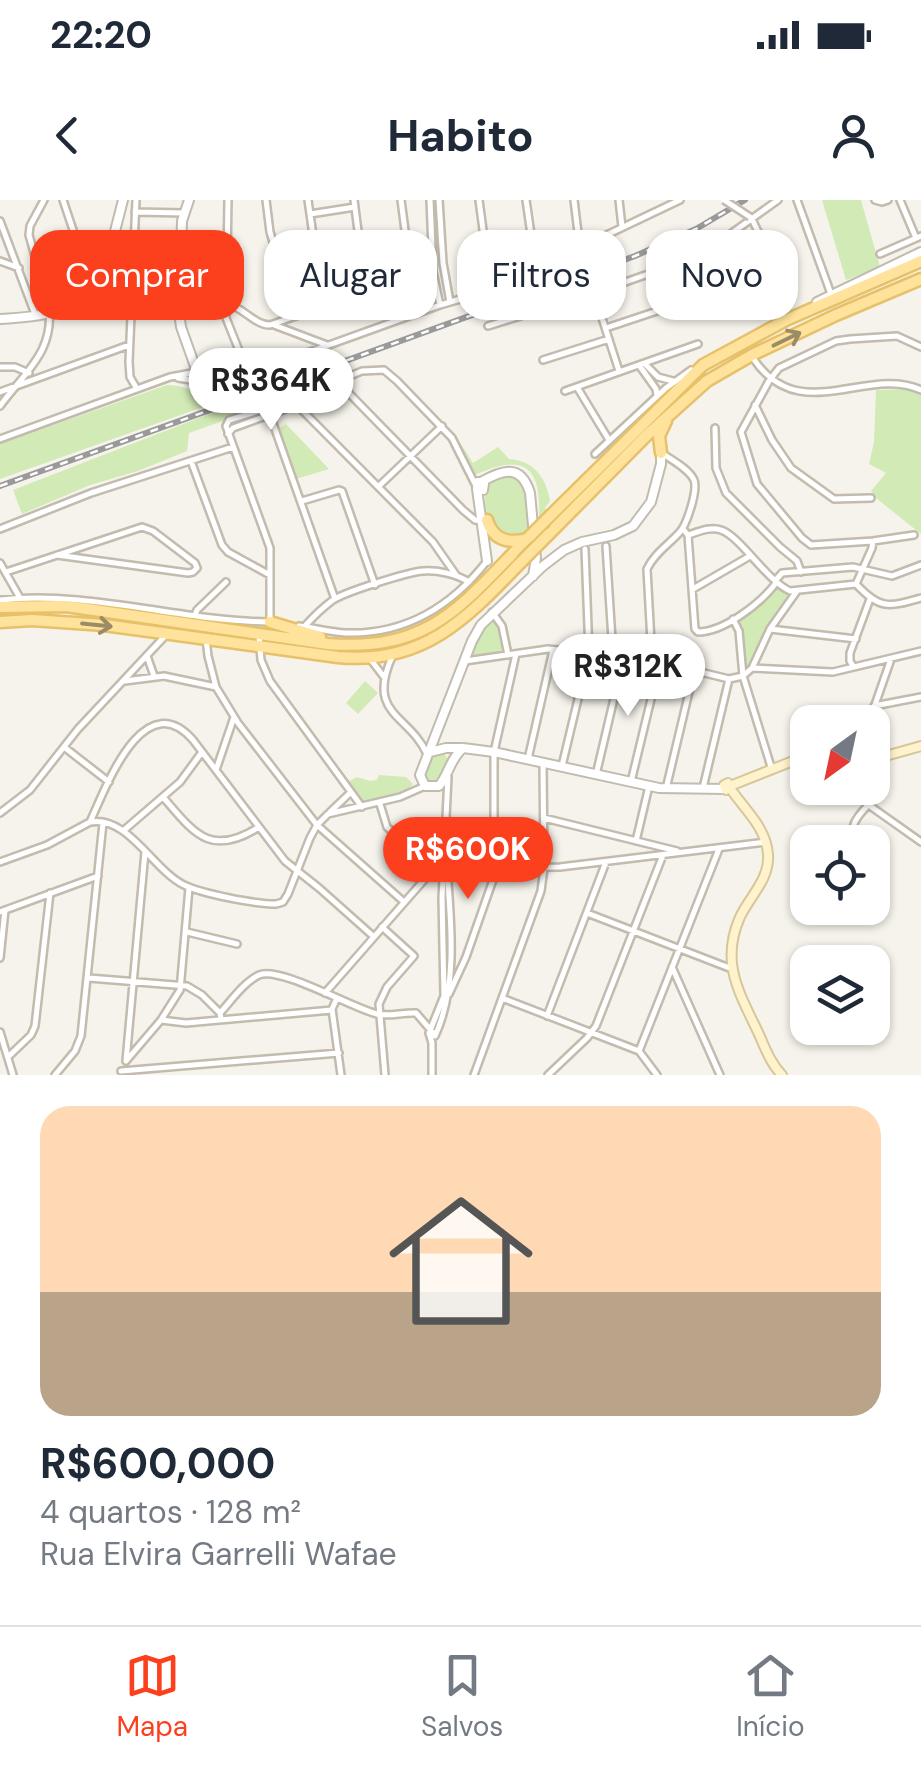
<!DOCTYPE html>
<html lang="pt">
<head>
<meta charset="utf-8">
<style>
  :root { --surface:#fff; --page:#f6f6f7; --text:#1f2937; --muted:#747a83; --line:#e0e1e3; --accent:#fc3f1d }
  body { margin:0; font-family:"DM Sans",sans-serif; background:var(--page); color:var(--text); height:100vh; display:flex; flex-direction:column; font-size:38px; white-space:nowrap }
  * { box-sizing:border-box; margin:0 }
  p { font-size:32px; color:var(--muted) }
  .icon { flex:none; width:55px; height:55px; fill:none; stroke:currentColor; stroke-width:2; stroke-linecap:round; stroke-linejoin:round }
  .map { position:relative; height:875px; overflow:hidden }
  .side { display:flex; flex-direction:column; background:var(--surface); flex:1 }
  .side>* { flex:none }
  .top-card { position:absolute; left:30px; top:30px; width:862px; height:90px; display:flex; gap:20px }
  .needle { width:65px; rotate:213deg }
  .buttons { position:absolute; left:790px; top:505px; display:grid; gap:20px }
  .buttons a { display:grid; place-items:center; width:100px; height:100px; border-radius:20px; background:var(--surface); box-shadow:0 2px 8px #0004; font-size:50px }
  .price { position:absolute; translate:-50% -85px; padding:0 22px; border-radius:35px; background:#fff; color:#222; font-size:32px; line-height:65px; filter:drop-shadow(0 2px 5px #0008) }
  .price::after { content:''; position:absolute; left:50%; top:60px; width:30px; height:22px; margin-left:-15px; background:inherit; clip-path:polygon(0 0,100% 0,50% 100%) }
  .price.active { background:var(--accent); color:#fff }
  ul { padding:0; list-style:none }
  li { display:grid; align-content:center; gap:20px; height:530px; padding:0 40px }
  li+li { border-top:2px solid var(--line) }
  li span { display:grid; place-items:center; height:310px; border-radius:30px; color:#555 }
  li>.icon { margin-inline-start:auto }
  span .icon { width:180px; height:180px; fill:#fffc; stroke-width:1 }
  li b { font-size:42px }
  .tag { padding:0 35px; border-radius:30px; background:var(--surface); box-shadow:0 2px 8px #0004; font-size:35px; line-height:90px }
  .tag.active { background:var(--accent); color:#fff }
  .status { display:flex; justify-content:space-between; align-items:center; height:70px; padding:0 50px; background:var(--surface); direction:ltr }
  .status svg { height:28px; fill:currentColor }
  header { display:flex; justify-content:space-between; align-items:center; height:130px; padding:0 40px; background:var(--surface); font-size:45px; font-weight:700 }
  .tab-bar { display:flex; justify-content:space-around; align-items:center; height:140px; border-top:2px solid var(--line); background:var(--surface); font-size:28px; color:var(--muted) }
  .tab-bar a { display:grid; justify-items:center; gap:5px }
  .tab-bar .active { color:var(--accent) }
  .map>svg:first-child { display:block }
</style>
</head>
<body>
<div class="status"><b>22:20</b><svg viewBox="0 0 49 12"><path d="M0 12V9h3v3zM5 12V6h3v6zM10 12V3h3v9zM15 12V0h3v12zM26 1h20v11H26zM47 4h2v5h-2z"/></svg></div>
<header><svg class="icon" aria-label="back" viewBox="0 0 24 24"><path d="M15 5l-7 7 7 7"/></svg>Habito<svg class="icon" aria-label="person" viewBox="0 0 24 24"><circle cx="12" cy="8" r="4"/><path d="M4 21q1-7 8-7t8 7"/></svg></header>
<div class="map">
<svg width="921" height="875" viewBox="0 0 921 875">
  <rect width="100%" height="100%" fill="#f6f3ec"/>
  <!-- green -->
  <path fill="#d2eab5" d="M822,0H861L880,67L846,80Z
    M248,183L257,188L0,279V244L167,185C180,185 187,189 199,192C216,196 232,189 248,183Z
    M908,189L921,194V334L876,298L871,291L886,273L869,264L874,242L876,190Z
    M263,193L273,203L189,233L187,251L138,271L90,285L22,314L13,290Z
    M286,224L329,269L296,279L277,229Z
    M459,241L473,263L498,247L509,259C534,261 546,277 550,301L545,308L548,310L539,318C540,287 537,255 496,267C488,269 480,273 472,276Z
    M503,272L526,278L532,331C494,348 484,322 485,288L492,278Z
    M777,386L793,395L769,428L747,469L739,419L758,407Z
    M497,411L507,425L513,453L467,459L477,433Z
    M365,481L378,493L358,514L346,503Z
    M443,552C454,564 446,575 437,586L423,582L427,556Z
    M379,575L406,577L413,584L405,594L362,606L346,583L357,577L370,581L377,580Z"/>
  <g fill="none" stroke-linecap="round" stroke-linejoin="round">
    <defs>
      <path id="minor" d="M63,0L92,87
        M136,0L129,162L130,177L137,189
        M228,0L226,118L246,168
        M266,0L270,32L276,52L316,66
        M308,0L323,106
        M354,0L366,93
        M401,0L411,76
        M430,0L433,72L440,105
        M439,0L443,63L450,102
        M479,0L491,90
        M526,0L536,69
        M574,0L580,49
        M619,0L622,27
        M797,0L831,94
        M875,0L882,2L888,0
        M900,0L916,38
        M135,12L184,13
        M310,14L355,7
        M0,21L35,114
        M715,45L742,105
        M880,54L921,36
        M0,61L19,68
        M594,93L619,171
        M226,103C243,107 254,125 270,125L411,76L433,72
        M274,125L327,145
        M488,126L594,93L688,60L715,45L778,0
        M606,128L681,103L735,108L770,93L776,86L778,75L753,21
        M753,158C799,228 867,165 921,190
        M543,160L609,139
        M645,164L658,177L673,181
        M639,165L656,189L657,196
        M0,167H15L29,173
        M244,169L267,166
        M254,172L440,105L491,90L680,0
        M178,178L216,184L244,177
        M338,182L463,310L475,320L482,321
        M577,187L609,240
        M565,191L698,144
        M0,192L129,145
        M299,200L304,195L362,171L384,170L397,181L452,238L476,286
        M297,205L433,342L456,375
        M755,205L772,240L791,268L834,299L871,298
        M0,206C24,173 57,150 48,103L29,35L30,26L44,0
        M270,215L335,399
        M715,228L716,268L726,293L780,347L797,361L801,372
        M228,234L233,228L293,206
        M0,239L170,177L197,172L243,170
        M595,254L666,188L691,170
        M191,261L222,345L228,352L270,375
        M379,286L442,226
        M302,301L339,290L342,291L375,385
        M0,329L91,293L233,247
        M683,329L688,335C698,332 710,326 721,330C740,336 766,380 790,391L856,384C880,410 889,407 921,398
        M688,335L695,429L698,432C724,432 761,403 776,383
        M914,335L873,341L811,345L802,338L757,284L741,232L769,181L779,168L836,141L850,139L897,136L921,147
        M606,346L613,455
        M0,363L20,398
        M6,372L142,327L153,331L195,363L197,368L193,372L188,373L57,355
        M775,381L782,373L853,367L892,376L921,365
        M856,384L872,348L873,341
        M693,389L750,356
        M0,400C90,390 179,421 269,422
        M492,412L502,426L508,455
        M195,415L197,410L226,382
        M733,419L739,431L743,476L772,570
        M270,422V348L226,226L229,220L288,202L291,196L296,197L298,201L293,206L288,202
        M299,426C315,428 330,432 346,433C405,435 452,406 487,361
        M304,427C313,417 322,408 333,400C345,392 408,372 423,371C438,370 456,374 469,382
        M770,429L856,439
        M259,435L261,460L270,481L362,607
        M206,439L208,456L216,487L238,523L317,625L404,702
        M147,456L154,476
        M392,457C366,515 409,514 427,554
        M371,460L384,477
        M652,460L647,369C654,354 668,345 679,333C687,325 698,290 694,280C689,269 672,260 663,254
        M465,461L548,449L643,458L729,479L743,476
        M853,466L850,461V453L870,399
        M752,468L833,472L921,451
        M743,476L752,468L770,429L797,391
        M125,481L164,476L216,487
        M874,506L921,497
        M869,522L891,459
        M64,547L109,582
        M528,559L553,450
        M562,566L589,453L585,349
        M216,570L234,517
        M596,575L624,456
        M631,582L660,462
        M703,588L729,479
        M833,588H849
        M849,588L856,596L921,642
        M666,589L694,471
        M163,597C194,633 210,658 259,627
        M380,604L387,627L432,669L560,667L766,642
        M330,612L351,592
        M0,613L30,590L78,529L165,436
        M544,618L677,651
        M90,622C105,590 143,483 193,540L285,661L319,688L373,736
        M123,631L180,582L202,552
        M636,641L649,586
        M858,642C847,627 857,617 868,605
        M872,661L875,664
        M0,662L47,645L90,622C128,615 153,670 184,685C203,694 255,704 276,704L283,702L288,694L310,638L317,625L328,614L400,597L425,586
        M0,712L98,676
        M587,713L732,769
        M382,727L414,756L387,787L379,804L385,875
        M187,732L237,744
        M0,758L5,710
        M672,767L720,875
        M89,778L187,786L202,795L220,813
        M325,793L445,656
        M449,794L466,757L494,677V552L516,454
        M337,798L332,809L341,875
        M502,798L639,851L657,875
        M547,816L606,662
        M221,819L220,813C231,801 244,782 259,775C280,766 352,808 377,814C390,817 403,812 416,813L435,835
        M161,820L186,823L332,810
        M0,832L13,875
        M435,836C458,787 451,722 447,670
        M639,851L719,649
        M8,857L31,835L35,826L50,693
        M126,861L145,652
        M126,861L161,820L180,790L189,688
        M121,871L339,853
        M55,875L75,851L81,836L103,623
        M432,875V843L429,833L444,796L442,698L448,577
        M474,875L541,691L544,668L543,563
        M548,875L587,838L596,826L663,655"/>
      <path id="tertiary" d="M189,0L182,21L179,112L181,127L197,172
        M817,102L921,52
        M0,119C101,114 100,89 123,0
        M478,282L484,284L483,290L477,289Z
        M481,282C502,270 521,263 530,293L536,358L533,376
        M477,289L487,361
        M463,548C450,559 449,574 439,586H425L420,575L472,441L481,425L543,366L564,350L582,342L614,335L633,326L651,302L661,264V253
        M430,552L446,548H463L494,552L659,588L725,589"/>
      <path id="secondary" d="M872,552L889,555L921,546
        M728,583L730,586L726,590L724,585Z
        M730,586L808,555
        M730,588C744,609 766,627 768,654C770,679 750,696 740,717C721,760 737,789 756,828C764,844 769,862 782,875"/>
      <path id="primary" d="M661,253L659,236L666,221
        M487,320C493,340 508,344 527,339
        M545,321L703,165L786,120L921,61
        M549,334L647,235L707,181L752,155L836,115L921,79
        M0,407L66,406L328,444C432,452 462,404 529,337
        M0,422L32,420L104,425L338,457C424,465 467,418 522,361
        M270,422L320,437"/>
    </defs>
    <!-- minor casing -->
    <use href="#minor" stroke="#c2bbae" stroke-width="10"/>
    <!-- tertiary casing -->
    <use href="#tertiary" stroke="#c2bbae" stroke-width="12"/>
    <!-- secondary casing -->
    <use href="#secondary" stroke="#d6c79b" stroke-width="12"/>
    <!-- primary casing -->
    <use href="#primary" stroke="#e6c16a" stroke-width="15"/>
    <!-- minor -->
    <use href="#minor" stroke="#fff" stroke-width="5"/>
    <!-- tertiary -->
    <use href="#tertiary" stroke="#fff" stroke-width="8"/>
    <!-- secondary -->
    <use href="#secondary" stroke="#fff3cd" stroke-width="8"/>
    <!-- primary -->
    <use href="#primary" stroke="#ffe39c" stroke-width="10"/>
    <defs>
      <path id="rail" d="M0,286L635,56L696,29L745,0"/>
    </defs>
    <!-- rail casing -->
    <use href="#rail" stroke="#9a9a9a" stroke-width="6"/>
    <!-- rail -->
    <use href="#rail" stroke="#fff" stroke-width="2.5" stroke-dasharray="8" stroke-linecap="butt"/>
    <defs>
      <path id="minor-bridge" d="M724,0L750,17
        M256,176L291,195
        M250,180L286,198"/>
      <path id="primary-bridge" d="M529,337L545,321
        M522,361L549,334"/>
    </defs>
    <!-- minor-bridge casing -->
    <use href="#minor-bridge" stroke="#c2bbae" stroke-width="10" stroke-linecap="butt"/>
    <!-- primary-bridge casing -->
    <use href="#primary-bridge" stroke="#e6c16a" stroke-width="15" stroke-linecap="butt"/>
    <!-- minor-bridge -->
    <use href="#minor-bridge" stroke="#fff" stroke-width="5"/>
    <!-- primary-bridge -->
    <use href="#primary-bridge" stroke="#ffe39c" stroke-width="10"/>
  </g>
  <!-- one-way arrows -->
  <defs><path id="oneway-shaft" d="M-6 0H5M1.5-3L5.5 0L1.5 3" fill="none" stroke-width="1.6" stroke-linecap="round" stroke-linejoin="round" transform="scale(2.5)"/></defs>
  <g stroke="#9c8c66">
    <use href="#oneway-shaft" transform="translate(787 139) rotate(-26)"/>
    <use href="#oneway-shaft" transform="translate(97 425) rotate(6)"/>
  </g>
</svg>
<div class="buttons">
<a><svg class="needle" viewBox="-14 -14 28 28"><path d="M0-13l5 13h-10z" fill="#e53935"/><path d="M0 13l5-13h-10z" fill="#747a83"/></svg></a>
<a><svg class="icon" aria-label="locate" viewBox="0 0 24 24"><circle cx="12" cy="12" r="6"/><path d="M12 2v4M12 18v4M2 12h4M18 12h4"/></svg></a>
<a><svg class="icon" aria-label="layers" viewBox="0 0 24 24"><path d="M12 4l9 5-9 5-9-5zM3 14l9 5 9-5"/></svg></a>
</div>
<b class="price" style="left:271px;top:233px">R$364K</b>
<b class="price" style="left:628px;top:519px">R$312K</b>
<b class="price active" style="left:468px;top:702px">R$600K</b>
<div class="top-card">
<a class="tag active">Comprar</a>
<a class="tag">Alugar</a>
<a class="tag">Filtros</a>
<a class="tag">Novo</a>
</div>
</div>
<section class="side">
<ul>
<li><span style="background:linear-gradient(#ffd9b3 60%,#b9a48a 0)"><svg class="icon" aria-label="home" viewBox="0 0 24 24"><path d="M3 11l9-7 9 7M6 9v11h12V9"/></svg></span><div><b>R$600,000</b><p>4 quartos · 128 m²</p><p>Rua Elvira Garrelli Wafae</p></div></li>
</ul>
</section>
<nav class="tab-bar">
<a class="active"><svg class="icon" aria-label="map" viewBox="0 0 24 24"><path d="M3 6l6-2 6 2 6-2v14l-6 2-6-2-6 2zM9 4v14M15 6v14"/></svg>Mapa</a>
<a><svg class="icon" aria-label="saved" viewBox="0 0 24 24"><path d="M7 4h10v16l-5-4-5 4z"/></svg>Salvos</a>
<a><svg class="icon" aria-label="home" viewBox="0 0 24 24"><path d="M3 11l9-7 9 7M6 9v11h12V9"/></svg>Início</a>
</nav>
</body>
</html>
